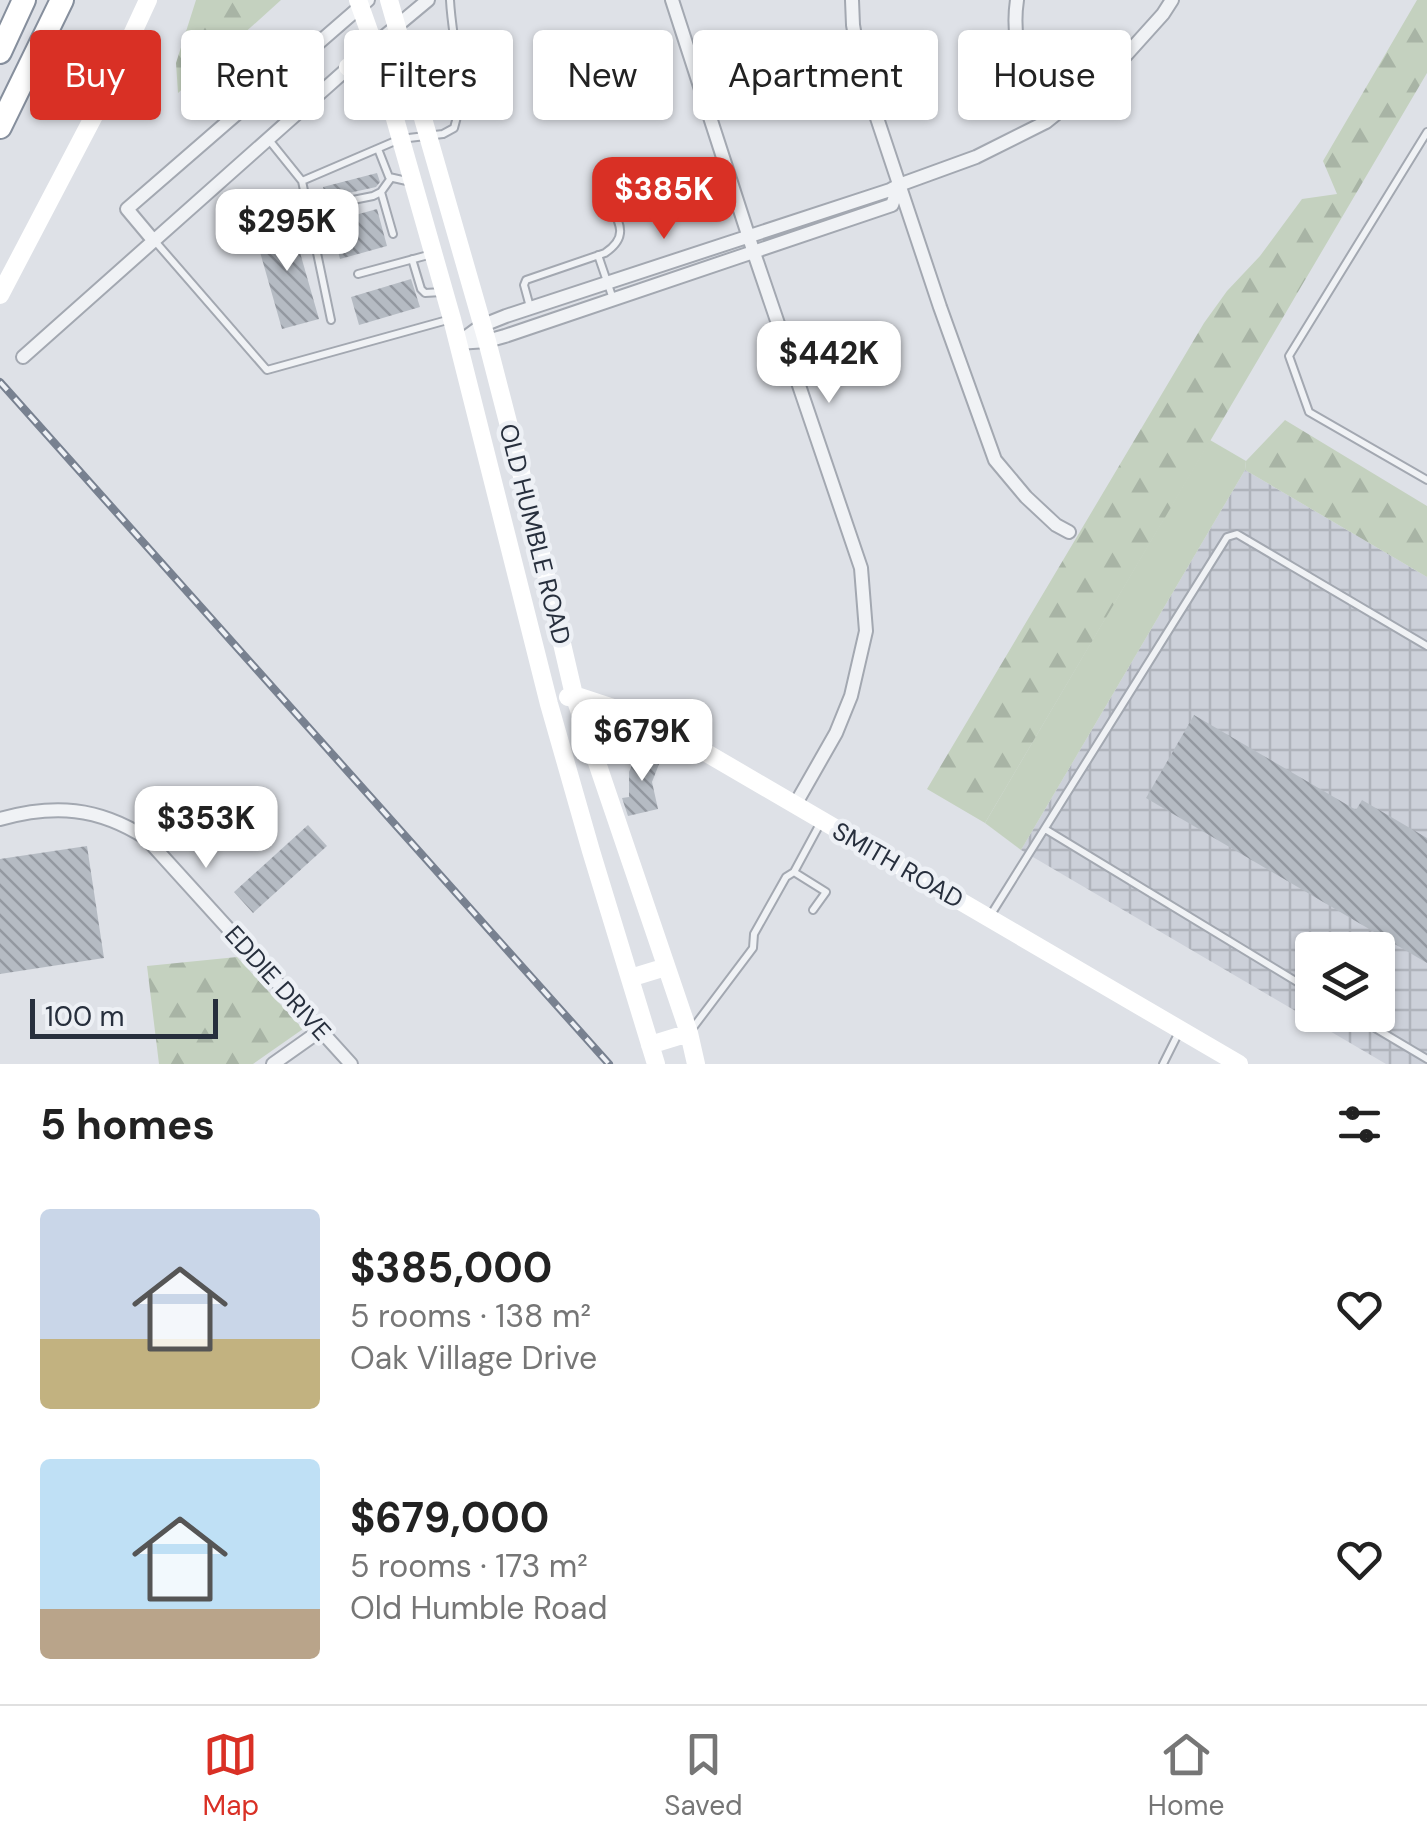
<!DOCTYPE html>
<html lang="en">
<head>
<meta charset="utf-8">
<style>
  :root { --surface:#fff; --page:#f6f6f6; --text:#222; --muted:#767676; --line:#e0e0e0; --accent:#d93025 }
  body { margin:0; font-family:"DM Sans",sans-serif; background:var(--page); color:var(--text); height:100vh; display:flex; flex-direction:column; font-size:38px; white-space:nowrap }
  * { box-sizing:border-box; margin:0 }
  p { font-size:32px; color:var(--muted) }
  .icon { flex:none; width:55px; height:55px; fill:none; stroke:currentColor; stroke-width:2; stroke-linecap:round; stroke-linejoin:round }
  .map { position:relative; height:1064px; overflow:hidden }
  .drawer { display:flex; flex-direction:column; background:var(--surface); flex:1 }
  .drawer>* { flex:none }
  .hud { position:absolute; left:30px; top:30px; width:1368px; height:90px; display:flex; gap:20px }
  .tools { position:absolute; left:1295px; top:932px; display:grid; gap:20px }
  .tools a { display:grid; place-items:center; width:100px; height:100px; border-radius:10px; background:var(--surface); box-shadow:0 2px 8px #0004; font-size:50px }
  .scale { position:absolute; left:30px; bottom:25px; width:188px; box-sizing:border-box; padding-left:10px; border:5px solid #272f3d; border-top:0; font-size:28px; line-height:35px; white-space:nowrap; color:#272f3d; -webkit-text-stroke:8px #edf0f5; paint-order:stroke }
  .price { position:absolute; translate:-50% -85px; padding:0 22px; border-radius:20px; background:#fff; color:#222; font-size:32px; line-height:65px; filter:drop-shadow(0 2px 5px #0008) }
  .price::after { content:''; position:absolute; left:50%; top:60px; width:30px; height:22px; margin-left:-15px; background:inherit; clip-path:polygon(0 0,100% 0,50% 100%) }
  .price.current { background:var(--accent); color:#fff }
  ul { padding:0; list-style:none }
  li { display:flex; align-items:center; gap:30px; height:250px; padding:0 40px }
  li span { display:grid; place-items:center; flex:none; width:280px; height:200px; border-radius:10px; color:#555 }
  li>.icon { margin-inline-start:auto }
  span .icon { width:120px; height:120px; fill:#fffc; stroke-width:1 }
  li b { font-size:42px }
  h2 { display:flex; justify-content:space-between; align-items:center; height:120px; padding:0 40px; font-size:42px }
  .tag { padding:0 35px; border-radius:10px; background:var(--surface); box-shadow:0 2px 8px #0004; font-size:35px; line-height:90px }
  .tag.current { background:var(--accent); color:#fff }
  .tab-bar { display:flex; justify-content:space-around; align-items:center; height:140px; border-top:2px solid var(--line); background:var(--surface); font-size:28px; color:var(--muted) }
  .tab-bar a { display:grid; justify-items:center; gap:5px }
  .tab-bar .current { color:var(--accent) }
  .map>svg:first-child { display:block }
</style>
</head>
<body>
<div class="map">
<svg width="1427" height="1064" viewBox="0 0 1427 1064">
  <defs>
    <pattern id="industrial-grid" width="8" height="8" patternUnits="userSpaceOnUse" patternTransform="scale(2.5)"><rect width="8" height="8" fill="#ccd0d9"/><path d="M0 4h8M4 0v8" fill="none" stroke="#afb3bb"/></pattern>
    <pattern id="forest-firs" width="22" height="20" patternUnits="userSpaceOnUse" patternTransform="scale(2.5)"><rect width="22" height="20" fill="#c4d1bf"/><path d="M5 1l3.5 6h-7zM16 11l3.5 6h-7z" fill="#a8b4a5"/></pattern>
    <pattern id="building-back-hatch" width="6" height="6" patternUnits="userSpaceOnUse" patternTransform="scale(2.5)"><rect width="6" height="6" fill="#b5bbc3"/><path d="M-1 5l2 2M0 0l6 6M5-1l2 2" fill="none" stroke="#9398a0"/></pattern>
  </defs>
  <rect width="100%" height="100%" fill="#dee1e7"/>
  <!-- industrial -->
  <path fill="url(#industrial-grid)" fill-rule="evenodd" d="M1245,470L1427,577V1064H1386L1021,850ZM1312,950H1378V1015H1312Z"/>
  <!-- grass -->
  <path fill="#c4d1bf" d="M1210,440L1246,461L1245,470L1021,850L985,823Z"/>
  <!-- forest -->
  <path fill="url(#forest-firs)" d="M196,0H281L178,93L176,63Z
    M1417,0H1427V73L985,823L927,789L1204,323L1227,291L1260,256L1302,199L1337,194L1323,161Z
    M1285,420L1427,506V577L1245,470L1246,461Z
    M237,957L303,1029L253,1064H159L147,966Z"/>
  <!-- building -->
  <path fill="url(#building-back-hatch)" d="M496,43L503,97L476,101L469,47Z
    M377,173L380,182L376,187L326,198L323,187Z
    M377,209L387,246L340,259L330,222Z
    M289,214L319,319L282,329L256,238L276,218Z
    M411,279L420,307L359,325L351,297Z
    M1194,715L1356,810L1362,800L1427,838V963L1146,798Z
    M639,749L661,759L652,782L658,809L628,816L622,798L629,797V772Z
    M308,825L327,846L253,913L234,892Z
    M87,846L104,958L0,974V859Z"/>
  <g fill="none" stroke-linecap="round" stroke-linejoin="round">
    <defs>
      <path id="lane" d="M1427,132L1289,356L1309,412L1427,480
        M269,140L302,181L331,320
        M378,149L389,177L411,182
        M302,181L400,139L443,134L454,128C467,87 452,42 450,0
        M381,192L393,234
        M308,209L373,196L381,192L391,178
        M154,240L267,370L451,319
        M598,255L613,299
        M412,259L421,289L425,293L442,292
        M358,274L432,254
        M530,307L524,285L526,280L605,253C630,236 619,222 608,200
        M1045,829L1312,991
        M794,872L826,892L813,910
        M990,916L1227,537L1237,534L1427,646
        M1353,1015L1427,1059
        M692,1029L753,948L754,934L786,877L794,872L821,822
        M1163,1064L1178,1034"/>
      <path id="street" d="M672,0L753,250L861,568L866,631L851,696L836,733L795,805
        M852,0L853,25L861,70L940,307L995,460L1026,497L1056,525L1069,532
        M1017,0C1010,46 1027,81 1046,122
        M153,240L127,209L368,0
        M458,343L481,326L506,316L890,190L899,185L976,157L1046,122L1118,64L1163,14L1172,0
        M458,343L487,341L505,336L892,205L899,185
        M23,357L374,45L428,0
        M0,819C54,804 98,807 146,838L351,1064
        M273,1064L321,1030"/>
      <path id="highway" d="M0,52L24,0
        M0,127L62,0"/>
    </defs>
    <!-- lane casing -->
    <use href="#lane" stroke="#a3a8b1" stroke-width="10"/>
    <!-- street casing -->
    <use href="#street" stroke="#a3a8b1" stroke-width="16"/>
    <!-- highway casing -->
    <use href="#highway" stroke="#868f9d" stroke-width="26"/>
    <!-- lane -->
    <use href="#lane" stroke="#f0f2f5" stroke-width="6"/>
    <!-- street -->
    <use href="#street" stroke="#f0f2f5" stroke-width="12"/>
    <!-- secondary -->
    <path stroke="#fff" stroke-width="18" d="M358,0L374,45L452,319L549,704L591,851L656,1064
      M389,0L487,341L532,515L574,695L689,1033L696,1064
      M348,67L372,72L384,82
      M0,295L97,110L148,0
      M568,697L574,695L650,720L1239,1064
      M630,978L666,967
      M650,1045L689,1033"/>
    <!-- highway -->
    <use href="#highway" stroke="#fff" stroke-width="22"/>
    <defs>
      <path id="rail" d="M0,382L609,1064"/>
    </defs>
    <!-- rail casing -->
    <use href="#rail" stroke="#788190" stroke-width="8"/>
    <!-- rail -->
    <use href="#rail" stroke="#edf0f5" stroke-width="4" stroke-dasharray="11" stroke-linecap="butt"/>
  </g>
  <g text-anchor="middle" dominant-baseline="central" stroke-width="9" stroke-linejoin="round" paint-order="stroke">
    <!-- street labels -->
    <g font-size="25" fill="#272f3d" stroke="#edf0f5">
      <text transform="translate(535 534) rotate(76)">OLD HUMBLE ROAD</text>
      <text transform="translate(898 865) rotate(30)">SMITH ROAD</text>
      <text transform="translate(278 983) rotate(48)">EDDIE DRIVE</text>
    </g>
  </g>
</svg>
<div class="tools">
<a><svg class="icon" aria-label="layers" viewBox="0 0 24 24"><path d="M12 4l9 5-9 5-9-5zM3 14l9 5 9-5"/></svg></a>
</div>
<div class="scale">100 m</div>
<b class="price current" style="left:664px;top:242px">$385K</b>
<b class="price" style="left:287px;top:274px">$295K</b>
<b class="price" style="left:829px;top:406px">$442K</b>
<b class="price" style="left:642px;top:784px">$679K</b>
<b class="price" style="left:206px;top:871px">$353K</b>
<div class="hud">
<a class="tag current">Buy</a>
<a class="tag">Rent</a>
<a class="tag">Filters</a>
<a class="tag">New</a>
<a class="tag">Apartment</a>
<a class="tag">House</a>
</div>
</div>
<section class="drawer">
<h2>5 homes<svg class="icon" aria-label="filters" viewBox="0 0 24 24"><path d="M4 7h16M4 17h16"/><circle cx="9" cy="7" r="2"/><circle cx="15" cy="17" r="2"/></svg></h2>
<ul>
<li><span style="background:linear-gradient(#c9d6e8 65%,#c2b280 0)"><svg class="icon" aria-label="home" viewBox="0 0 24 24"><path d="M3 11l9-7 9 7M6 9v11h12V9"/></svg></span><div><b>$385,000</b><p>5 rooms · 138 m²</p><p>Oak Village Drive</p></div><svg class="icon" aria-label="heart" viewBox="0 0 24 24"><path d="M12 20l-8-8c-3-5 5-10 8-4 3-6 11-1 8 4z"/></svg></li>
<li><span style="background:linear-gradient(#bfe0f5 75%,#b9a48a 0)"><svg class="icon" aria-label="home" viewBox="0 0 24 24"><path d="M3 11l9-7 9 7M6 9v11h12V9"/></svg></span><div><b>$679,000</b><p>5 rooms · 173 m²</p><p>Old Humble Road</p></div><svg class="icon" aria-label="heart" viewBox="0 0 24 24"><path d="M12 20l-8-8c-3-5 5-10 8-4 3-6 11-1 8 4z"/></svg></li>
</ul>
</section>
<nav class="tab-bar">
<a class="current"><svg class="icon" aria-label="map" viewBox="0 0 24 24"><path d="M3 6l6-2 6 2 6-2v14l-6 2-6-2-6 2zM9 4v14M15 6v14"/></svg>Map</a>
<a><svg class="icon" aria-label="saved" viewBox="0 0 24 24"><path d="M7 4h10v16l-5-4-5 4z"/></svg>Saved</a>
<a><svg class="icon" aria-label="home" viewBox="0 0 24 24"><path d="M3 11l9-7 9 7M6 9v11h12V9"/></svg>Home</a>
</nav>
</body>
</html>
